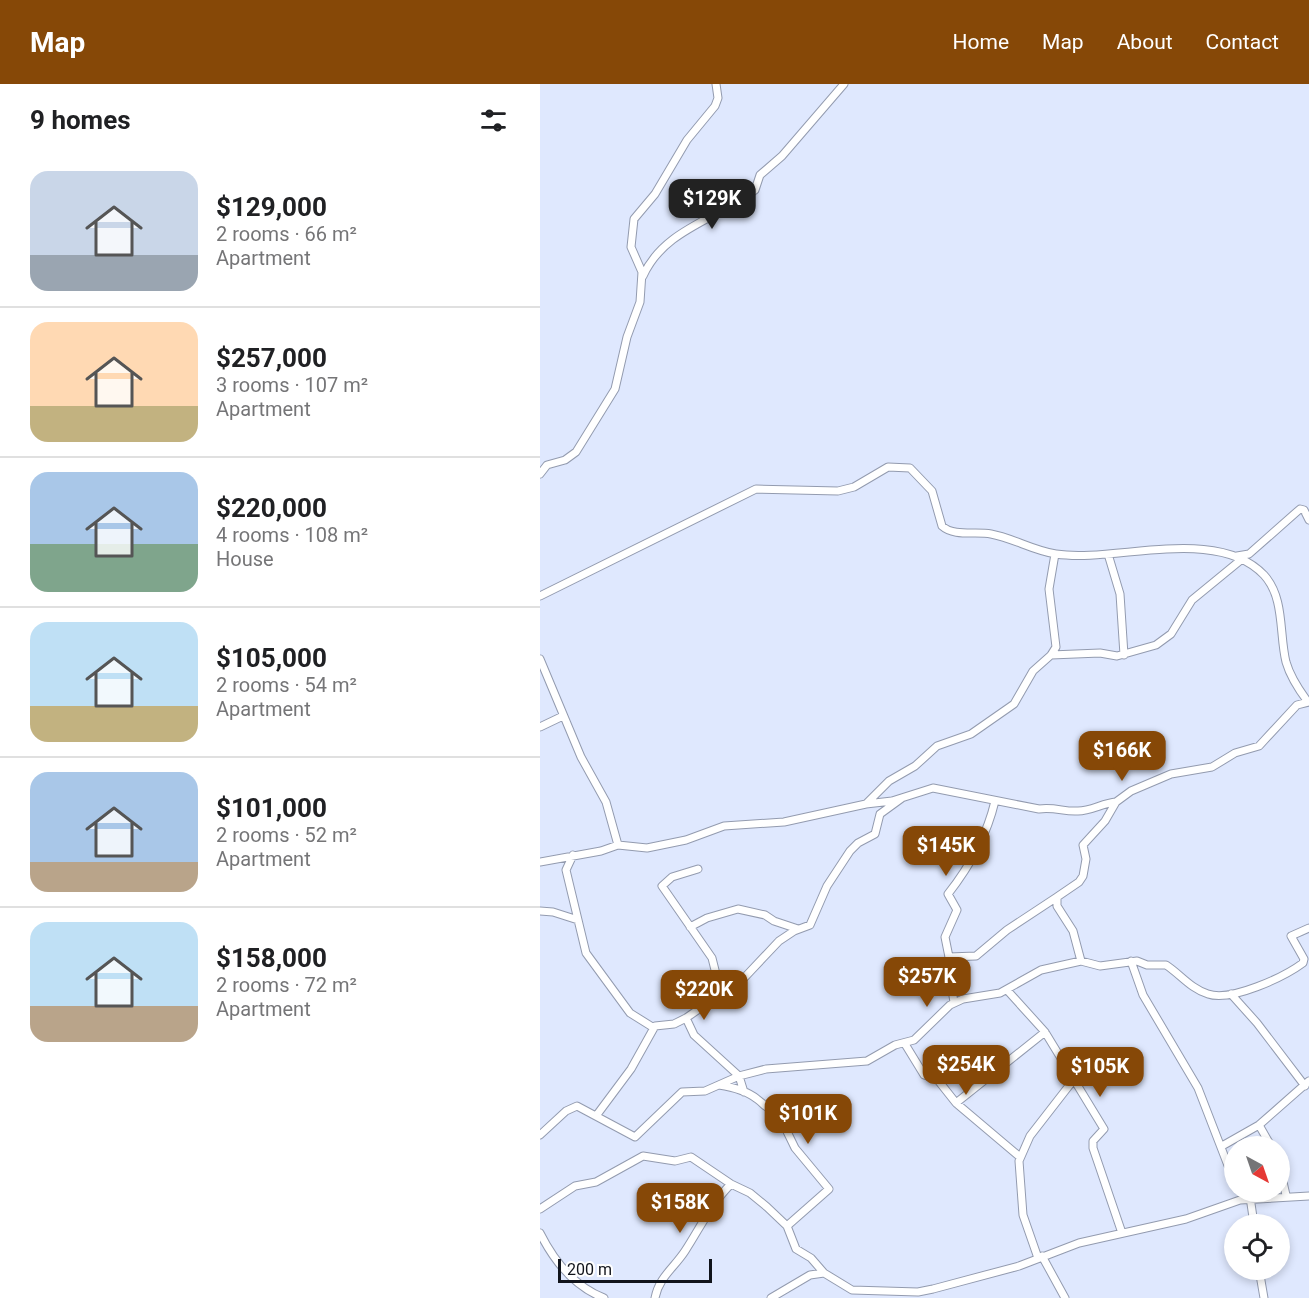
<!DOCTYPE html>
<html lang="en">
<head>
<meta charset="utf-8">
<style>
  :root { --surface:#fff; --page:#f2f2f2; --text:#202124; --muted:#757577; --line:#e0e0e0; --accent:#864807 }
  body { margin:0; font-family:Roboto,sans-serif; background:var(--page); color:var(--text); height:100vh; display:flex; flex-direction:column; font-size:22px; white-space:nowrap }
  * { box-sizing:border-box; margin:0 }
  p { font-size:20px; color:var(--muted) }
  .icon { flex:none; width:33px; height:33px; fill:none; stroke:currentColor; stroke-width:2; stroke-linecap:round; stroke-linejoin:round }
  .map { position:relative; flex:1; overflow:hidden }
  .details { display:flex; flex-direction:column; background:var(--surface); width:540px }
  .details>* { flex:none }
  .needle { width:39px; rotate:140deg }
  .fabs { position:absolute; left:684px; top:1052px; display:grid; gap:12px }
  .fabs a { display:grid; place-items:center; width:66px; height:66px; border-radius:50%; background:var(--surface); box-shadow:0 3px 9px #0003; font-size:30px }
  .scale { position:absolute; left:18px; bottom:15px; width:154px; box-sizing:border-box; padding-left:6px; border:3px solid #11141b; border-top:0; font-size:16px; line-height:21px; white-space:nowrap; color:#11141b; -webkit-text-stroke:4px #fff; paint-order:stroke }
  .price { position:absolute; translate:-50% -51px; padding:0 14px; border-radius:12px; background:var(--accent); color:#fff; font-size:20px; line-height:39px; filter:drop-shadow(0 2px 3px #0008) }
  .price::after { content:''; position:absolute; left:50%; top:36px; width:18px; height:14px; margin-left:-9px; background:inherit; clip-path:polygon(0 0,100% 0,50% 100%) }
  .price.current { background:#222; color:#fff }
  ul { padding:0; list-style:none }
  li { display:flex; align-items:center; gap:18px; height:150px; padding:0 30px }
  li+li { border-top:2px solid var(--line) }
  li span { display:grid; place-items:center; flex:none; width:168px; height:120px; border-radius:18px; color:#555 }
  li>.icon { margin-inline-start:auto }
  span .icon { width:72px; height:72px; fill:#fffc; stroke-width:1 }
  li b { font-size:26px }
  h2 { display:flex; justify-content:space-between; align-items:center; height:72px; padding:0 30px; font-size:26px }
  header { display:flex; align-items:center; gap:36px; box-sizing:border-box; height:84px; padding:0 30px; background:var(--accent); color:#fff }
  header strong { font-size:28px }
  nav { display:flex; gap:33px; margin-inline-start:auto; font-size:21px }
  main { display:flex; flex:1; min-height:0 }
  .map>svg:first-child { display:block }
</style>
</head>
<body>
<header>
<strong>Map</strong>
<nav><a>Home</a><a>Map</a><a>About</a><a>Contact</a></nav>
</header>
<main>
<section class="details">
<h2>9 homes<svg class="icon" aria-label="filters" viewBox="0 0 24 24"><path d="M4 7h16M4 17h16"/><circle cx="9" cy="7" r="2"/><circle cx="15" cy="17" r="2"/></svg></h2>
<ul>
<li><span style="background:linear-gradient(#c9d6e8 70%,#9aa5b1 0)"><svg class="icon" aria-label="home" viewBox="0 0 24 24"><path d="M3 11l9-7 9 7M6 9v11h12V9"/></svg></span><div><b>$129,000</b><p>2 rooms · 66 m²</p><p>Apartment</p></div></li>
<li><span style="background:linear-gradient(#ffd9b3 70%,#c2b280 0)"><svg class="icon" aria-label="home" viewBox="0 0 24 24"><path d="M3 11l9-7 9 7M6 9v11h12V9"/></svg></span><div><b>$257,000</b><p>3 rooms · 107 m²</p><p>Apartment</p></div></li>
<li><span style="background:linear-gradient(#a9c7e8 60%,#7fa58c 0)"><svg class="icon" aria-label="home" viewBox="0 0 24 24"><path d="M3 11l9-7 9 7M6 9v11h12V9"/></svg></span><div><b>$220,000</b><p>4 rooms · 108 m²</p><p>House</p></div></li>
<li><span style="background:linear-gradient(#bfe0f5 70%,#c2b280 0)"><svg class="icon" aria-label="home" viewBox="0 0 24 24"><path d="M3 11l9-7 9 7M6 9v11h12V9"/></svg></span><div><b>$105,000</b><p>2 rooms · 54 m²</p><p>Apartment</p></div></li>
<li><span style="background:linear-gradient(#a9c7e8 75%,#b9a48a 0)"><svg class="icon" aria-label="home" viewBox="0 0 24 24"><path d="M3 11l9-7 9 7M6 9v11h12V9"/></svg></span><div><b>$101,000</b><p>2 rooms · 52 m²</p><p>Apartment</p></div></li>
<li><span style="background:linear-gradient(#bfe0f5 70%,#b9a48a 0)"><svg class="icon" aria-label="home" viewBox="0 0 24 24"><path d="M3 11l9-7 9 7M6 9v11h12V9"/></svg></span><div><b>$158,000</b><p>2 rooms · 72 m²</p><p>Apartment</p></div></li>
</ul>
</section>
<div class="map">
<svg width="769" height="1214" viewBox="0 0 769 1214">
  <rect width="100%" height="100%" fill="#dfe8fe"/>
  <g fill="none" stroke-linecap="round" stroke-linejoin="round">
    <defs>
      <path id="minor" d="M103,192C124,145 178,135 215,106L220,91L242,72L304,0
        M0,390L7,381L25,376L36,368L75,305L87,253L100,218L102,188L91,163L94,135L115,110L147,56L175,22L178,14L176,0
        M568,470L580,510L584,571
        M697,472L709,470L760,425L764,426L769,436
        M0,512L216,405L298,407L314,403L348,383L370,384L392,407L402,442C414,453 436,447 451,450C473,454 494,467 516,470C576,479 677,441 724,491C745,514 739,550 746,578C750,592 759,606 768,618
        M511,571L560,569L577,572L616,561L631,550L652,516L702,475
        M0,575L41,673L66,718L78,761
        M0,643L23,632
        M326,720L352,717L393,704L499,725C516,723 524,728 538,727C551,727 563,719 576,718
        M33,771L26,786L46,869L90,929L114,944
        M0,778L61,767L78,761L107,764L146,756L184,742L244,738L326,720L349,697L375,682L397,662L431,650L474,620L493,587L511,571L516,563L509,505L515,470
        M158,785L132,793L122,802L172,874L181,910
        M0,827L13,828L38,836
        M150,843L167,834L198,825L225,831L234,837L258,845
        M409,873L405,853L417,826L408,810C430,782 447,751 455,717
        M541,877L533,847L517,822V813L539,798L543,792L546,775L543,761L565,737L576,718L591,707L631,690L672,683L695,669L719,662L757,621L769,618
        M591,877L603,911L658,1004L694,1097
        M467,906L505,948L564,1045L553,1057V1064L582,1149
        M691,910L717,939L765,1002
        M414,918L407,877L409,873L436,872L467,846L517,813
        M146,934L154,951L199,992L204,1008
        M365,960L384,991L397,995L416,1019L480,1073
        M179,1001C192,1003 206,1006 217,1015C225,1021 228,1026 238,1029L255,1064L289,1105L247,1142
        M416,1019L505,948
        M56,1032L91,985L115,942L134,940L146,934L205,893L239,857L254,847L270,841L287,802L310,767L318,759L335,750L340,730L362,714
        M719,1041L731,1062
        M0,1051L26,1027L37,1022L95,1053L142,1008L165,1007L199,992L226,985L327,977L355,961L374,956L410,921L423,915L460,909L501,886L541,877L560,882L597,877L607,881H626C640,890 651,905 668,910C691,918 744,893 763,879L764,875L751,852L769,844
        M682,1062L719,1041L769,997
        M740,1085L746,1111
        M710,1113L714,1140
        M0,1125L35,1102L56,1098L103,1072L135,1077L151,1073L191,1100L210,1109L227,1123L247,1142L256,1165L271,1174L284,1189
        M0,1149C14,1177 33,1202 64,1214
        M502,1172L525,1214
        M498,1174L483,1131L479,1077L490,1052L535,994
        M719,1185L724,1214
        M115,1214C119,1193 134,1184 145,1167C160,1144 171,1120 191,1100
        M231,1214L270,1191L284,1189L312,1206L378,1208L393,1205L479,1182L539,1159L646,1135L700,1116L769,1112"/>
    </defs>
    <!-- minor casing -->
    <use href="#minor" stroke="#939baf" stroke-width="9"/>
    <!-- minor -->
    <use href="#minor" stroke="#fff" stroke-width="7"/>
  </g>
</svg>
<div class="fabs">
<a><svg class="needle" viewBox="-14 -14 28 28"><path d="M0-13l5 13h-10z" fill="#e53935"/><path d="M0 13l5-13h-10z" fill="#757577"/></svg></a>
<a><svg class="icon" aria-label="locate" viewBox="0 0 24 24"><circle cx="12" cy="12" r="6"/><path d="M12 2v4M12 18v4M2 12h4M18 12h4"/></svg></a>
</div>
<div class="scale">200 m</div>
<b class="price current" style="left:172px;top:146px">$129K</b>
<b class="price" style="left:582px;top:698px">$166K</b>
<b class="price" style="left:406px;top:793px">$145K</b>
<b class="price" style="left:387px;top:924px">$257K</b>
<b class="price" style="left:164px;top:937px">$220K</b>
<b class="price" style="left:426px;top:1012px">$254K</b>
<b class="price" style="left:560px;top:1014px">$105K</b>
<b class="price" style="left:268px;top:1061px">$101K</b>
<b class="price" style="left:140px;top:1150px">$158K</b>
</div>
</main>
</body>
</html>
